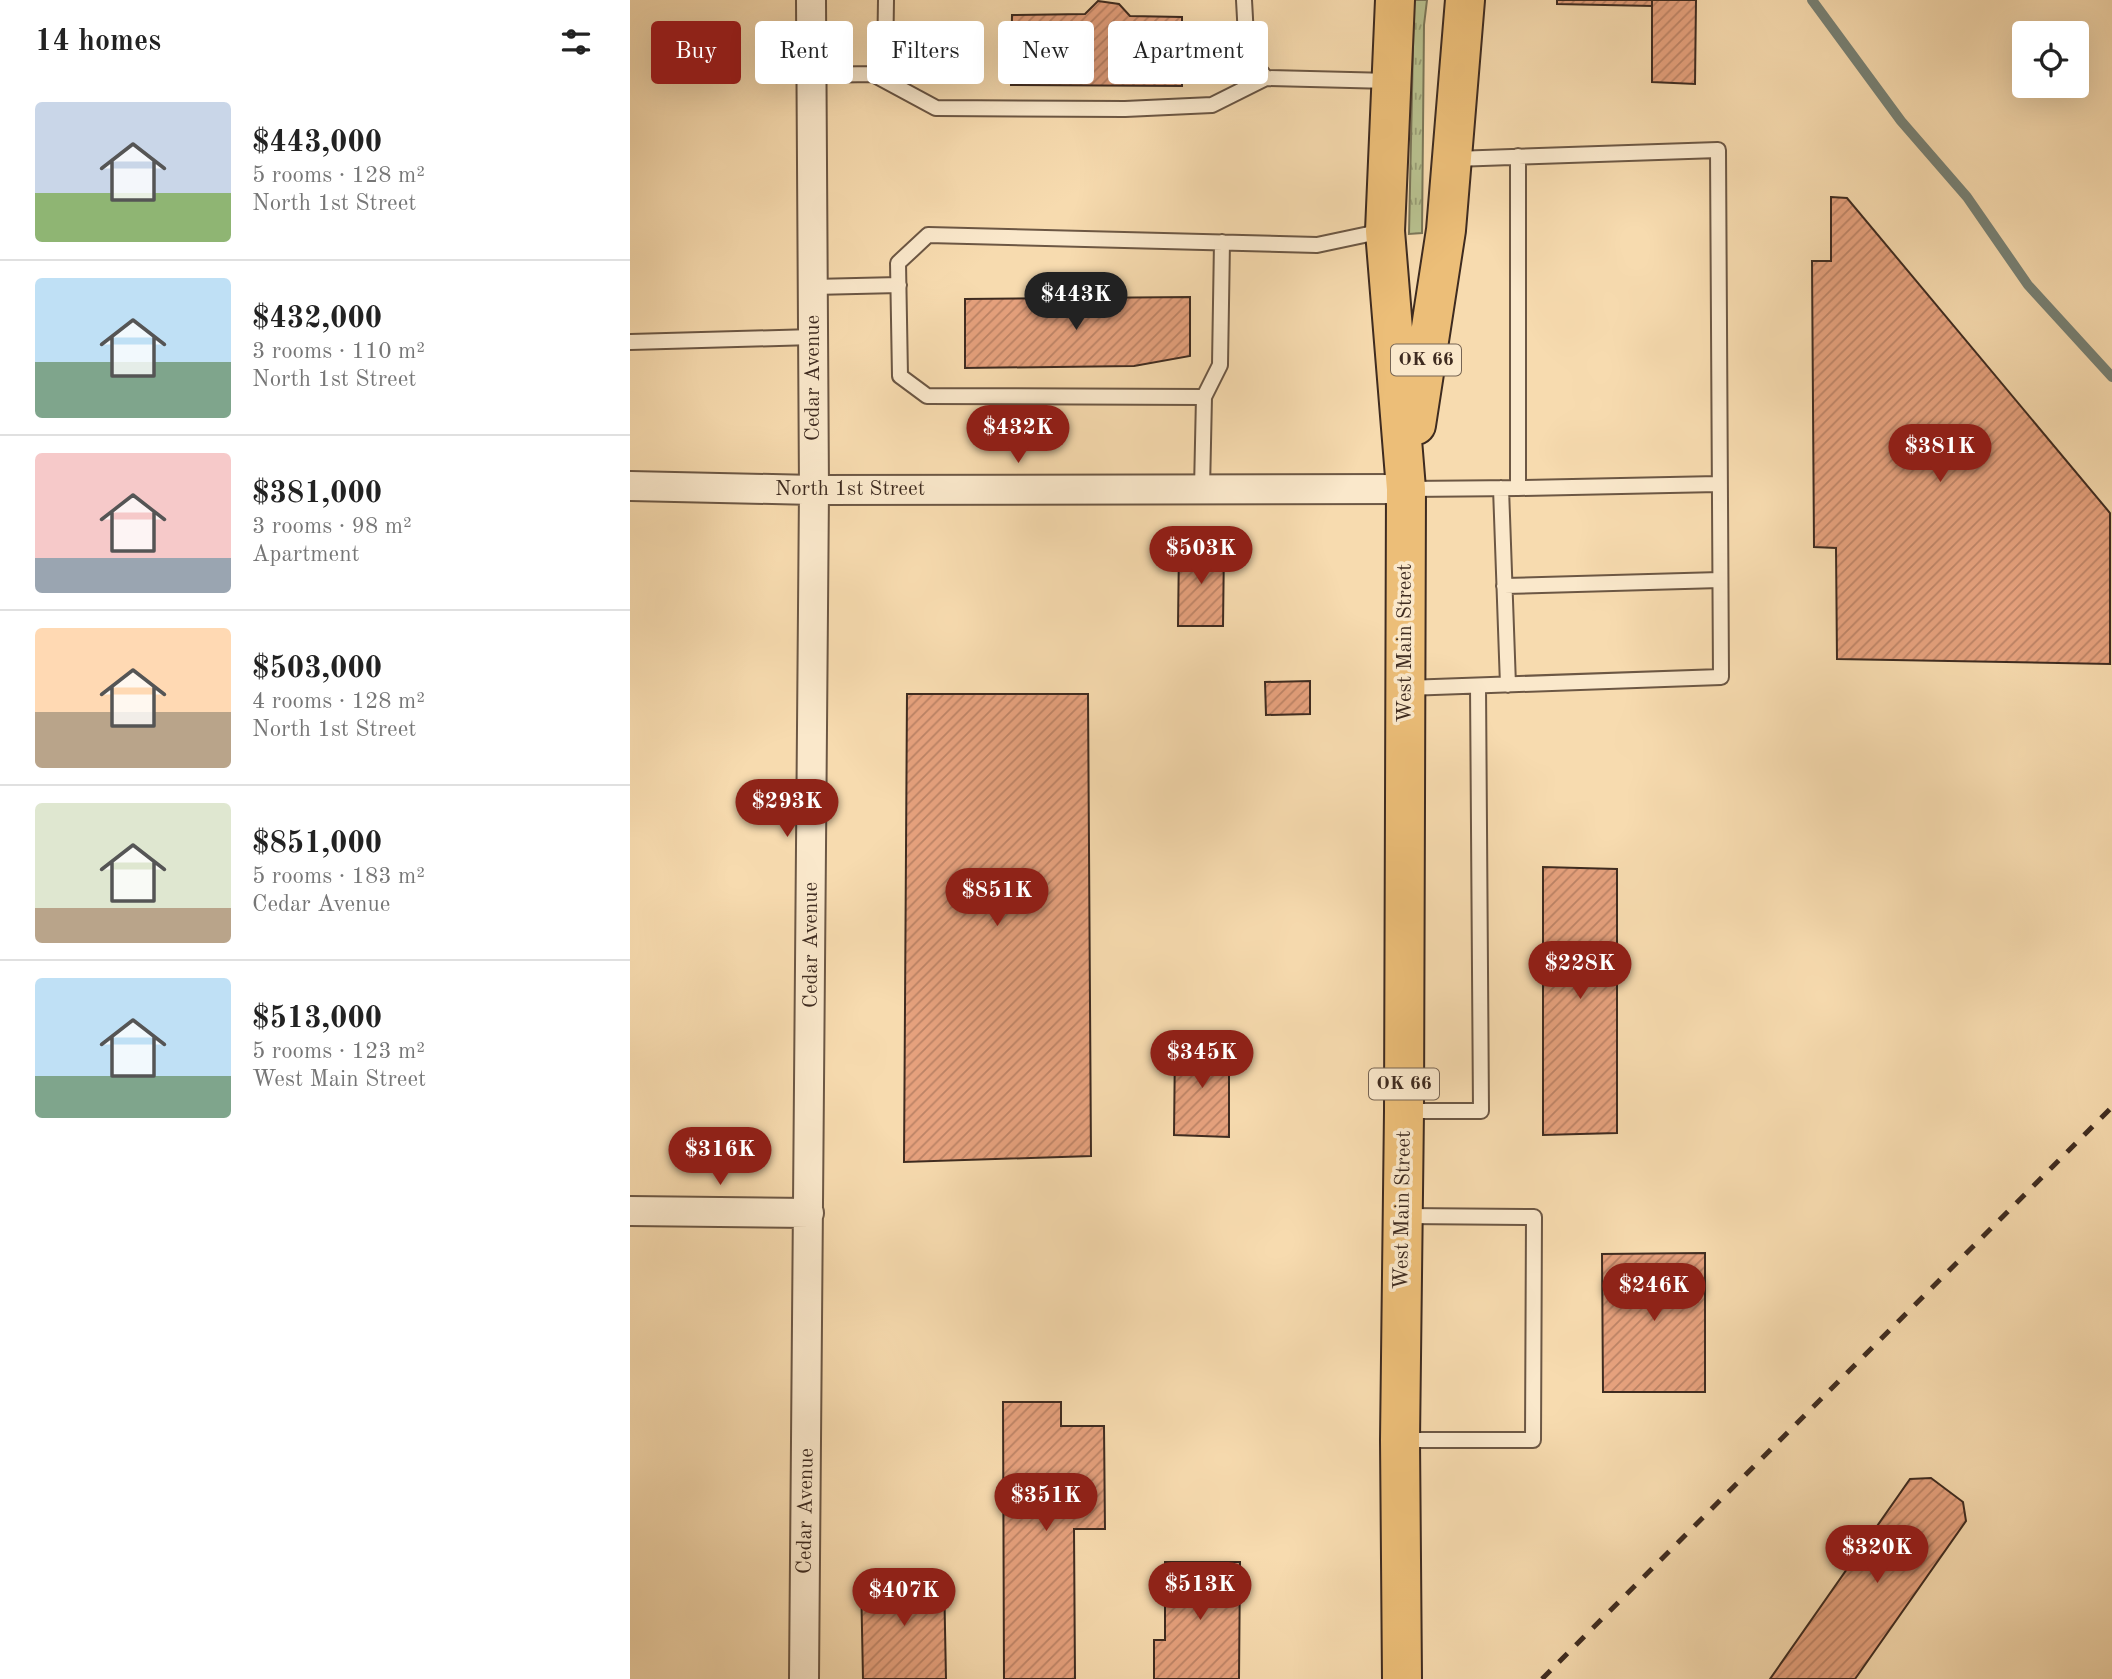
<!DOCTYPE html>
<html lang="en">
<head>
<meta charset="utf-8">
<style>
  :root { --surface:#fff; --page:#f6f6f6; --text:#222; --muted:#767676; --line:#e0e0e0; --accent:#8f2418 }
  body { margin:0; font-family:"Old Standard TT",serif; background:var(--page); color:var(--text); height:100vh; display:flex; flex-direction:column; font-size:26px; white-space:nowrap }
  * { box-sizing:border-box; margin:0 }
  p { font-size:23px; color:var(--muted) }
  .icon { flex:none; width:38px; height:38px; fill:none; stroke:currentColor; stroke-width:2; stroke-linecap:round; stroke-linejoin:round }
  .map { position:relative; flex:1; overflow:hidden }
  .sheet { display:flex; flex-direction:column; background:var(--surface); width:630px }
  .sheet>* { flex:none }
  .top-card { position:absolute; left:21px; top:21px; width:665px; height:63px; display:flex; gap:14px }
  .tools { position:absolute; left:1382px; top:21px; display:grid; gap:14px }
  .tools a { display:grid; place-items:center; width:77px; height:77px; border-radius:7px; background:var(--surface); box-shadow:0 7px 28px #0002; font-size:35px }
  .price { position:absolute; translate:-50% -60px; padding:0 16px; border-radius:24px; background:var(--accent); color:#fff; font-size:23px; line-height:46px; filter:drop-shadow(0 2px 4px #0008) }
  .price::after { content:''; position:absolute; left:50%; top:42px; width:21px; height:16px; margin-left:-10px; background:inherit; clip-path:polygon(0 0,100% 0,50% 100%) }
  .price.active { background:#222; color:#fff }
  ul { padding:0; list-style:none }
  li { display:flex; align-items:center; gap:21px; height:175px; padding:0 35px }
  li+li { border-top:2px solid var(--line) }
  li span { display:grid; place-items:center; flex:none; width:196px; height:140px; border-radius:7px; color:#555 }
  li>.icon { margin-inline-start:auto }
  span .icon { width:84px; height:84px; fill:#fffc; stroke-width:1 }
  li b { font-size:30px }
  h2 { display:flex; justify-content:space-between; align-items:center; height:84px; padding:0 35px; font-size:30px }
  .pill { padding:0 24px; border-radius:7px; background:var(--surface); box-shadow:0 7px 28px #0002; font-size:24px; line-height:63px }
  .pill.active { background:var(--accent); color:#fff }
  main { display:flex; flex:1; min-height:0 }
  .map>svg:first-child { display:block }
</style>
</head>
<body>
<main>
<section class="sheet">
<h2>14 homes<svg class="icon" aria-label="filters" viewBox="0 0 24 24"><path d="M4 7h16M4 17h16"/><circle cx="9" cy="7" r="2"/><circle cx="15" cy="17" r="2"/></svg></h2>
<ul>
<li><span style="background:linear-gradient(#c9d6e8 65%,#8fb573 0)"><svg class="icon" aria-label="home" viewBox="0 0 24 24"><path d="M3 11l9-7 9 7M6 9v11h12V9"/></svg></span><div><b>$443,000</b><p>5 rooms · 128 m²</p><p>North 1st Street</p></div></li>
<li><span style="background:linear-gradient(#bfe0f5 60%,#7fa58c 0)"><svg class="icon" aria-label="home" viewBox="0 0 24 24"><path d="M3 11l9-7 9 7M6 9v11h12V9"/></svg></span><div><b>$432,000</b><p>3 rooms · 110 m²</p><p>North 1st Street</p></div></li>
<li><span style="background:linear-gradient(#f6c9c9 75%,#9aa5b1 0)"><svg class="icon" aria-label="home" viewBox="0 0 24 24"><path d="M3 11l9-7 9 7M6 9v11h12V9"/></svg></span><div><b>$381,000</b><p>3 rooms · 98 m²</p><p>Apartment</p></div></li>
<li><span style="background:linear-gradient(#ffd9b3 60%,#b9a48a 0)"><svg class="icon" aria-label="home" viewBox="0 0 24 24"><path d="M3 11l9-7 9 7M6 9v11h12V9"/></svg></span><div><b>$503,000</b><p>4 rooms · 128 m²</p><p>North 1st Street</p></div></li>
<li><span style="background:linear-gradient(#dfe7d0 75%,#b9a48a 0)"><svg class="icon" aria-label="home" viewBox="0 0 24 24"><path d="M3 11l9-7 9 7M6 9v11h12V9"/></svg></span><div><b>$851,000</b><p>5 rooms · 183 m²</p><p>Cedar Avenue</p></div></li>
<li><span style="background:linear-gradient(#bfe0f5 70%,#7fa58c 0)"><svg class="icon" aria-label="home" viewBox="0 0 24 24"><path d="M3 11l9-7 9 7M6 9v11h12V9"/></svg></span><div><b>$513,000</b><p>5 rooms · 123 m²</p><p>West Main Street</p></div></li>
</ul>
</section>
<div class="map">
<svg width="1482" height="1679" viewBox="0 0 1482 1679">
  <defs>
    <pattern id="grass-tufts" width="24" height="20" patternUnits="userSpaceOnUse" patternTransform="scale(1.75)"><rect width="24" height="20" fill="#b8c18f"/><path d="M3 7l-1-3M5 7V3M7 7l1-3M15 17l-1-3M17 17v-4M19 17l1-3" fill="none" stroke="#979d74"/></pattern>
    <pattern id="building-hatch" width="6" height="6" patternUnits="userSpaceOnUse" patternTransform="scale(1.75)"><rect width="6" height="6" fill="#e6a17d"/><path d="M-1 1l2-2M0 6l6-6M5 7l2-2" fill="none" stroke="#bc8366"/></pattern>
  </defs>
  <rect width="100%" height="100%" fill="#f7dbaf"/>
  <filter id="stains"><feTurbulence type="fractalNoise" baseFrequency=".00286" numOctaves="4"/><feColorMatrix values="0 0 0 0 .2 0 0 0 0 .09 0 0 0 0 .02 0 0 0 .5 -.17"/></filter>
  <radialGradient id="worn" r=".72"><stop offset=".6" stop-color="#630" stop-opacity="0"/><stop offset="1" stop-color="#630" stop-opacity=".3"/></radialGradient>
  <!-- grass -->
  <path fill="url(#grass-tufts)" stroke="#7b7658" stroke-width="2" d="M784,0H797L794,25L792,233L779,234Z"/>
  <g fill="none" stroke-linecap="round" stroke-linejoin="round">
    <!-- stream -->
    <path stroke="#778175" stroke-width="10" d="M1182,0L1271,121L1337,197L1398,285L1482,377"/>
  </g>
  <!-- building -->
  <path fill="url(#building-hatch)" stroke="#3e2b20" stroke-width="2" d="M927,0H1022V6L927,4Z
    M1022,0H1066L1065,84L1022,82Z
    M468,1L489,4L500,16L552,17V86L381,85L382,15L455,14Z
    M1201,197L1217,198L1480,513V664L1207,659L1206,548L1184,547L1182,261H1201Z
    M560,297V356L504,366L335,368V299Z
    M549,546H594L593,626H548Z
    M680,681V714L636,715L635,682Z
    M277,694H458L461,1156L274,1162Z
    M913,867L987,869V1133L913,1135Z
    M545,1043L599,1044V1137L544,1135Z
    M1075,1253V1392H973L972,1254Z
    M373,1402H431V1426H474L475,1529H444L445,1679H374Z
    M1301,1478L1333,1502L1336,1521L1225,1679H1140L1280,1479Z
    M535,1562H610L609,1679H524V1640H535Z
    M314,1577L316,1679H233L231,1579Z"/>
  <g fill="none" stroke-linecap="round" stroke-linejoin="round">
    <defs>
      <path id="service" d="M614,0L617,55L636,78L760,81
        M243,74L306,108L495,109L582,105L636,78
        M181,75L243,74L255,66L256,0
        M592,242L590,365L574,397L297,396L270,376L268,263L298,235L687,245L753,231
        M183,287L269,285
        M0,342L183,337
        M871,488L878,685
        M888,488L1088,484
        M572,489L574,397
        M777,489L888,488V156
        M874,586L1090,580
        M776,688L1091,677L1088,150L824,159
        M776,1111H851L848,686
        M772,1440H903L904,1217L775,1216"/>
      <path id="minor" d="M0,486L184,490L776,489
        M0,1211L179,1213
        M174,1679L184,490L181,0"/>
      <path id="primary" d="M765,0L755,231L776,489L774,1111L770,1440L772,1679
        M786,425L816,230L835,0"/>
    </defs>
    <!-- service casing -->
    <use href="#service" stroke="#6c5744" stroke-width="18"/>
    <!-- minor casing -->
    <use href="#minor" stroke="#6c5744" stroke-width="32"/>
    <!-- primary casing -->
    <use href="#primary" stroke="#3e2b20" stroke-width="42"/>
    <!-- service -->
    <use href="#service" stroke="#fae8cb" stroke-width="14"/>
    <!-- minor -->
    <use href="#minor" stroke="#fae8cb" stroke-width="28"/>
    <!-- primary -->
    <use href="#primary" stroke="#ecbe78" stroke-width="38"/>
    <!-- rail -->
    <path stroke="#3e2b20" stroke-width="5" stroke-dasharray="12 12" stroke-linecap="butt" d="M912,1679L1482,1107"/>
  </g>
  <g text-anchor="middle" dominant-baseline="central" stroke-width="7" stroke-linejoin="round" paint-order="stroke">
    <!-- shield labels -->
    <g fill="#fae8cb" stroke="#766453" stroke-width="2">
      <rect x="761" y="344.5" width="70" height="31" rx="5"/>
      <rect x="739" y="1068.5" width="70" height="31" rx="5"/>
    </g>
    <g font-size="19" font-weight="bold" fill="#3e2b20">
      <text x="796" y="360">OK 66</text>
      <text x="774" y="1084">OK 66</text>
    </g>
    <!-- street labels -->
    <g font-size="21" fill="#3e2b20" stroke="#fae8cb">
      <text transform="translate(183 378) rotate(-90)">Cedar Avenue</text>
      <text x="220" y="489">North 1st Street</text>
      <text transform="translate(775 643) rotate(-90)">West Main Street</text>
      <text transform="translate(181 945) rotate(-90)">Cedar Avenue</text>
      <text transform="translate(773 1210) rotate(-89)">West Main Street</text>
      <text transform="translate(176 1511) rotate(-89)">Cedar Avenue</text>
    </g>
  </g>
  <rect width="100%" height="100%" filter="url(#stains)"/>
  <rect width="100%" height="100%" fill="url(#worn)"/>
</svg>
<div class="tools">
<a><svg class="icon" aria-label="locate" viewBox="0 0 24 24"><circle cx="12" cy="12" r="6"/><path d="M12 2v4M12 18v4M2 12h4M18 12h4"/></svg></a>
</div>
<b class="price active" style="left:446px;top:332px">$443K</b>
<b class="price" style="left:388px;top:465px">$432K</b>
<b class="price" style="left:1310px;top:484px">$381K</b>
<b class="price" style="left:571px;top:586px">$503K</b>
<b class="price" style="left:157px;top:839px">$293K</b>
<b class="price" style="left:367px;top:928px">$851K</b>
<b class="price" style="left:950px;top:1001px">$228K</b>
<b class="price" style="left:572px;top:1090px">$345K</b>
<b class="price" style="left:90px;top:1187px">$316K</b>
<b class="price" style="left:1024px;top:1323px">$246K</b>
<b class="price" style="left:416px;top:1533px">$351K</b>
<b class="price" style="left:1247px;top:1585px">$320K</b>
<b class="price" style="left:570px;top:1622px">$513K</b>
<b class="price" style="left:274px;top:1628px">$407K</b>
<div class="top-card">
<a class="pill active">Buy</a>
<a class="pill">Rent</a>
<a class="pill">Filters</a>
<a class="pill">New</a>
<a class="pill">Apartment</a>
</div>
</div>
</main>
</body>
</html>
